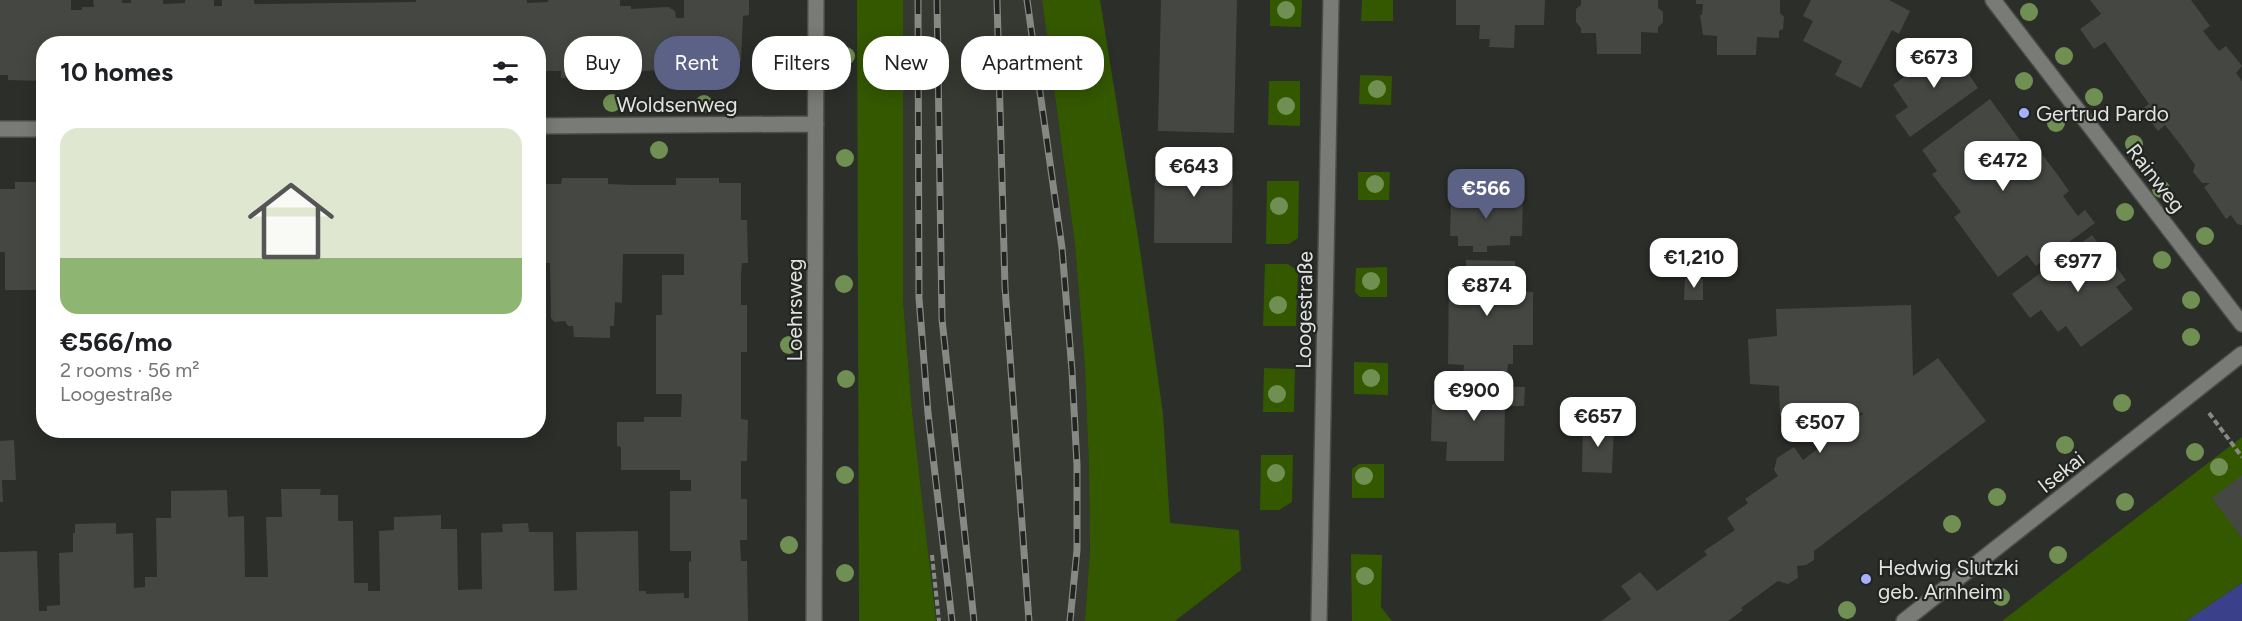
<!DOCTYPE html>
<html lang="en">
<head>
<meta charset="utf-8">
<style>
  :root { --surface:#fff; --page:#f6f6f6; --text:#202124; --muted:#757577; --accent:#5b6285 }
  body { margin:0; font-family:Figtree,sans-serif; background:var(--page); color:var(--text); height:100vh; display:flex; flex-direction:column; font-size:22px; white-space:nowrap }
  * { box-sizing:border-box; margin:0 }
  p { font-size:20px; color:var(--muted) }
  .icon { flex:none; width:33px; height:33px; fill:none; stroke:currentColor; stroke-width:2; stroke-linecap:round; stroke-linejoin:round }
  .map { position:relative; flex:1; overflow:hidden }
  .drawer { position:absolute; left:36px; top:36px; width:510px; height:402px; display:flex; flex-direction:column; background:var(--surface); border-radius:24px; box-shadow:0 3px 15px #0003 }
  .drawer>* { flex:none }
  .banner { position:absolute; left:564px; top:36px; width:570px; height:54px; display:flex; gap:12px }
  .price { position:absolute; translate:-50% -51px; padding:0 14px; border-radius:12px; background:#fff; color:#222; font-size:20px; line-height:39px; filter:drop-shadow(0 2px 3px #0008) }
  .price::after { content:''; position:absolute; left:50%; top:36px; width:18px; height:14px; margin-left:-9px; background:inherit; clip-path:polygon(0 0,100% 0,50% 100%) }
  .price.active { background:var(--accent); color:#fff }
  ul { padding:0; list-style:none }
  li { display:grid; align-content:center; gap:12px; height:318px; padding:0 24px }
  li span { display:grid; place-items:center; height:186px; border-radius:18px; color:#555 }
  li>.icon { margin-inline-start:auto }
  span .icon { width:108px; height:108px; fill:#fffc; stroke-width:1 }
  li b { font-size:26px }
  h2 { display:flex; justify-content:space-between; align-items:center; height:72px; padding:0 24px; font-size:26px }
  .chip { padding:0 21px; border-radius:24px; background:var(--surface); box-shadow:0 3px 15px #0003; font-size:21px; line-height:54px }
  .chip.active { background:var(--accent); color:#fff }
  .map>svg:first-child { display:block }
</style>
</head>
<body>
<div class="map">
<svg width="2242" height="621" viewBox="0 0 2242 621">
  <rect width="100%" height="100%" fill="#2c2e2a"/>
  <!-- built -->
  <path fill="#353931" d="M903,0H1042L1075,245L1085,368L1089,467L1090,550L1085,621H936L912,411L903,300Z"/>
  <!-- green -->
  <path fill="#335800" d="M857,0H903V300L912,411L936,621H859Z
    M1042,0H1100L1140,250L1163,414L1170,523L1239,530L1241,570L1175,621H1085L1090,550L1089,467L1085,368L1075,245Z
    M1270,0H1302L1301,27L1270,26Z
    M1362,0H1393V21H1361Z
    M1360,75L1392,76L1391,105L1359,104Z
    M1269,81H1300V126L1268,125Z
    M1358,172H1390L1389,200H1358Z
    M1267,181H1299L1298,238L1289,244H1266Z
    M1265,264H1288L1298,271L1296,326H1263Z
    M1387,267V297H1360L1355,292L1356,268Z
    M1354,362L1388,363V395L1354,394Z
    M1264,368L1295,369L1294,412H1263Z
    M2242,437V583L2186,621H2002Z
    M1261,455H1293L1292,502L1279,510H1260Z
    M1359,464H1384V498H1352V469Z
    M1351,554L1382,555L1381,607L1392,621H1352Z"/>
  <!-- water -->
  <path fill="#3a418a" d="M2242,583V621H2186Z"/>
  <!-- building -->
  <path fill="#454743" d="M0,0H71V10H82V7H94L93,0H122V3H131V0H163V4L185,3V0H214V6H222V0H254V4H264L416,2V0H527V3L548,2V0H620V6H631V9L668,7L675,11L676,18H684V0H749V15L743,16L741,61L730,69L717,70L716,78H672L668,70L607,72V77L561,78V71H538V44H44V81L8,80V75H0Z
    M1161,0H1237L1234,133L1158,131Z
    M1456,0H1545L1544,25H1515L1514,48L1489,47L1490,39H1479L1480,25H1456Z
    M1581,0H1658V8L1663,12V22L1658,27V33L1641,32V54H1597L1596,33H1581V28L1576,22V9L1581,5Z
    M1696,0H1780V13L1784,17L1783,29L1779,31V38L1757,37L1756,55H1717V36L1703,35L1700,15H1702L1703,4H1696Z
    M1811,0H1889L1910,11L1899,34L1892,30L1861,88L1835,75L1842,61L1803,41L1813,21L1803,16Z
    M2090,0H2191L2210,26L2203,31L2219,51L2226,46L2242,66L2236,73L2242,81V225L2237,224L2231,215L2226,219L2204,187L2210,183H2202L2193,172L2195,165L2180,144L2165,125L2158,131L2142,109L2149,104L2105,42L2094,49L2080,29L2101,14Z
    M1948,45L1956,56H1963L1973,69L1970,76L1978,88L1910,137L1895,116L1908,107L1893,85Z
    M1990,99L2033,158L2041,153L2057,174L2069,191L2063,196L2078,216L2085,210L2095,223L2036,266L2027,255L1998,277L1954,217L1961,212L1932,174L1937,171L1922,150Z
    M1155,153H1233L1232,243H1154Z
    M562,178H608V184L632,185H676V178H719V183H741V220H747L748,263H742L741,275V305H747V352H741V419L748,420L747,461H741V499H747V540H740L741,561H747L748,621H0V552L37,551L39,611H47V606L60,605L59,553L73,552V533H75V524L116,523V534L133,533L134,588L145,587V577H157L156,518H171V491L227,490L228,517L244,516L245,577H268L266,517H282L281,489H321L320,495H338V521H353L354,583H368V591H380L379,531L394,530V517L441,515V529H457L458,590L482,589L481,533L503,532L502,524L528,523L529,532H553L554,591L577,590L576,532L638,531L639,591H646V594L684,593V598H689V562L691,561V551H670V491H691V480H680V470H621V447L617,446V422H644V417H681L682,394H656V315H662V275H684V254H623L622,303L615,302L614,326H610V338L574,337L573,326H568L565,321L554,322L551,318L550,263L538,262V184H561Z
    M15,182H44V290H5V252H0V189H15Z
    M1459,192L1505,193V197H1523L1522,236H1510V245L1487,246V252H1473V246H1458V236H1450L1451,200L1459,201Z
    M2092,235L2126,280L2116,287L2133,309L2081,347L2066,326L2058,332L2041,310L2030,318L2012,294Z
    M1466,260L1515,261V291L1533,292V345H1513V364H1508L1507,375H1463L1464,365L1448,364L1449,268H1466Z
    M1685,278L1703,279V300H1684Z
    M1911,305L1913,376L1938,358L1986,421L1814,551V560L1806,565L1797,566L1798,578L1788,584L1778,581L1741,608L1743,610L1728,621H1601L1631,599L1621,586L1640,572L1657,591L1707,555L1704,551L1735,530L1727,518L1748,503L1745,499L1778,476L1774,470L1777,458L1794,447L1803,460L1864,413L1780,416L1779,386L1750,384L1748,339L1777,336L1776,309Z
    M1448,386L1525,387L1524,406H1505L1504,461H1446L1447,442L1431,441L1432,404H1447Z
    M1583,421L1614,425L1612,473L1582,472Z
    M14,440L16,480H2L3,502H0V441Z
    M2242,475V538L2212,498Z"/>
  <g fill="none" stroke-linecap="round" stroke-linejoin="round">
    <defs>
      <path id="minor" d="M1993,0L2242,324
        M538,126L816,124
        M0,129H44
        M814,621L816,0
        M1904,621L2242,354"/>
      <path id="tertiary" d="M1319,621L1331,0"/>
    </defs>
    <!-- minor casing -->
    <use href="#minor" stroke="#4a4c49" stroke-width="18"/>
    <!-- tertiary casing -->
    <use href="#tertiary" stroke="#4a4c49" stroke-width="18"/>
    <!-- path -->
    <path stroke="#888a87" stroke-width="4" stroke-dasharray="6 3" stroke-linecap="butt" d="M2209,413L2242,457
      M932,555L939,621"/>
    <!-- minor -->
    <use href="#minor" stroke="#787b76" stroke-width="15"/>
    <!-- tertiary -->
    <use href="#tertiary" stroke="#787b76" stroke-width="15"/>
    <defs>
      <path id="rail" d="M918,0L919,298L928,413L952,621
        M937,0L942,319L974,621
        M997,0L1005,287L1029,621
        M1027,0L1062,248L1072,371L1077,465V550L1070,621"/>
    </defs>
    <!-- rail casing -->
    <use href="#rail" stroke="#868884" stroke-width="7"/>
    <!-- rail -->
    <use href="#rail" stroke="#222421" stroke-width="4.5" stroke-dasharray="14" stroke-linecap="butt"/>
  </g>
  <!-- trees -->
  <g fill="#708f52">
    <circle cx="1286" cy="10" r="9"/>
    <circle cx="2029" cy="12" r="9"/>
    <circle cx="846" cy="56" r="9"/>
    <circle cx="2064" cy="56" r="9"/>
    <circle cx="2024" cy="81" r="9"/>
    <circle cx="1377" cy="89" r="9"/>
    <circle cx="2094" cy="97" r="9"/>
    <circle cx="612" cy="103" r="9"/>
    <circle cx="704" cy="104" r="9"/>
    <circle cx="1286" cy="106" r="9"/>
    <circle cx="2056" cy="123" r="9"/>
    <circle cx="2134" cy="144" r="9"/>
    <circle cx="659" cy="150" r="9"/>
    <circle cx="845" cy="158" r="9"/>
    <circle cx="1375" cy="184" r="9"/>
    <circle cx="2161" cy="189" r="9"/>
    <circle cx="1279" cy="206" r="9"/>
    <circle cx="2125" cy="212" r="9"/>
    <circle cx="2205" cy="236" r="9"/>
    <circle cx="2162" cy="260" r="9"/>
    <circle cx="1371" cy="281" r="9"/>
    <circle cx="844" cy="284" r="9"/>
    <circle cx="2191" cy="300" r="9"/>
    <circle cx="1278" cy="305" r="9"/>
    <circle cx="2191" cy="337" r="9"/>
    <circle cx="789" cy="345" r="9"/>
    <circle cx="1371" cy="378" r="9"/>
    <circle cx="846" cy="379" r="9"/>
    <circle cx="1277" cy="394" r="9"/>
    <circle cx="2122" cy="403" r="9"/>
    <circle cx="2065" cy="445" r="9"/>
    <circle cx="2195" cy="452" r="9"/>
    <circle cx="2219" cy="467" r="9"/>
    <circle cx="1276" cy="473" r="9"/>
    <circle cx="845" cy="475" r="9"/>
    <circle cx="1364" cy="476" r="9"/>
    <circle cx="1997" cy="497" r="9"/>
    <circle cx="2125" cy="502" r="9"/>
    <circle cx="1952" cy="524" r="9"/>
    <circle cx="789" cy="545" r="9"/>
    <circle cx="2058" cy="555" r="9"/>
    <circle cx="845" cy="573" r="9"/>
    <circle cx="1365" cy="576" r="9"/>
    <circle cx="2001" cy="597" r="9"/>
    <circle cx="1847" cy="610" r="9"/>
  </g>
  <!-- markers -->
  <g fill="#a4b1fc" stroke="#222421" stroke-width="2">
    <circle cx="2024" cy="113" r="6"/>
    <circle cx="1866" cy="579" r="6"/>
  </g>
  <g text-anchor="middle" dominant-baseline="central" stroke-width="4.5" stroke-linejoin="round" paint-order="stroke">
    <!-- street labels -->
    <g font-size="21" fill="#e2e4e1" stroke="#222421">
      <text x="677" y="104">Woldsenweg</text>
      <text transform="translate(2156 178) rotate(52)">Rainweg</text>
      <text transform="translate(794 310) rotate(-90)">Loehrsweg</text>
      <text transform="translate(1304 310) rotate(-89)">Loogestraße</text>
      <text transform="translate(2061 472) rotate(-38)">Isekai</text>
    </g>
    <!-- poi labels -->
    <g font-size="21" fill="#e2e4e1" stroke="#222421" text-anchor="start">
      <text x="2036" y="113">Gertrud Pardo</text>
      <text x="1878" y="567">Hedwig Slutzki<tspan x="1878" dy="24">geb. Arnheim</tspan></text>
    </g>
  </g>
</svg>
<b class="price" style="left:1934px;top:89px">€673</b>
<b class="price" style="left:2003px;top:192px">€472</b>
<b class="price" style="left:1194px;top:198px">€643</b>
<b class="price active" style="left:1486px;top:220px">€566</b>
<b class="price" style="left:1694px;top:289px">€1,210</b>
<b class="price" style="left:2078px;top:293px">€977</b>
<b class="price" style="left:1487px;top:317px">€874</b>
<b class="price" style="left:1474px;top:422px">€900</b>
<b class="price" style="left:1598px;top:448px">€657</b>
<b class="price" style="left:1820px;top:454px">€507</b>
<div class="banner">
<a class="chip">Buy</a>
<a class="chip active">Rent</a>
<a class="chip">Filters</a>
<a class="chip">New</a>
<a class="chip">Apartment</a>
</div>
<section class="drawer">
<h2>10 homes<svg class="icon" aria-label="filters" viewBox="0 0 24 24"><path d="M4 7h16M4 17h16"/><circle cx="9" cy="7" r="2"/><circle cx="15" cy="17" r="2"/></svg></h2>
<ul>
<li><span style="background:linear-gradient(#dfe7d0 70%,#8fb573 0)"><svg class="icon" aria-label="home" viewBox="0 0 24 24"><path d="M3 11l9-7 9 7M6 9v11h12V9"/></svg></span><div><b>€566/mo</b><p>2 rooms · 56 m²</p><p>Loogestraße</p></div></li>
</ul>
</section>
</div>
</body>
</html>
